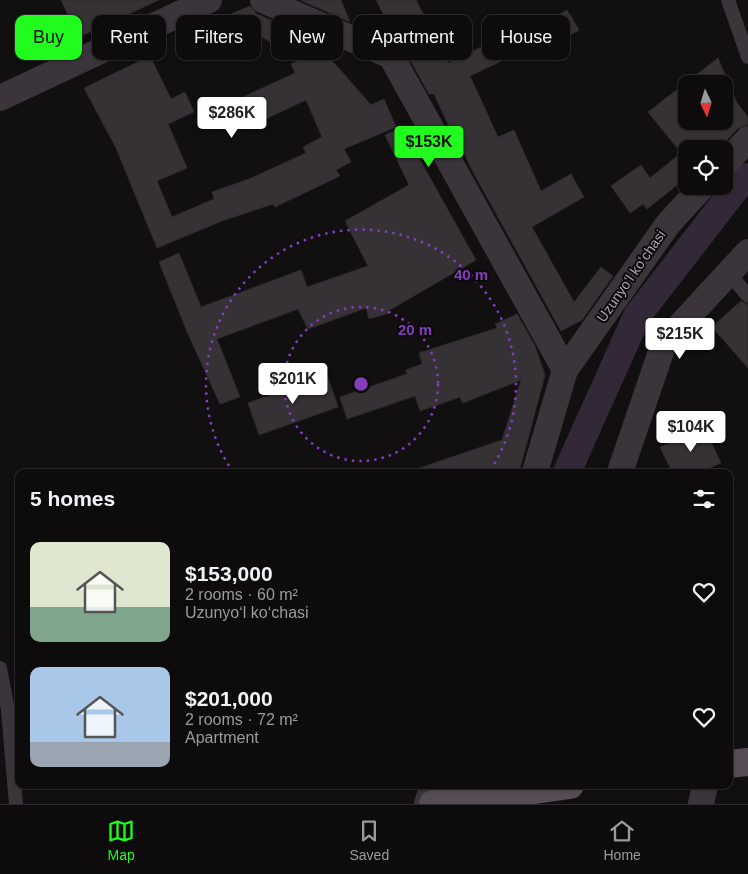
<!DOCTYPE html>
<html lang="en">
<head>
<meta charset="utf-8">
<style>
  :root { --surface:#0d0b0c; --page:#161415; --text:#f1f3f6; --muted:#9a9b9d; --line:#2d2b2d; --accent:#22fb1e }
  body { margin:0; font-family:Helvetica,sans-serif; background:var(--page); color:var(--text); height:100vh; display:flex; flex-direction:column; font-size:19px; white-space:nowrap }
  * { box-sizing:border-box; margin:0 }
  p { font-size:16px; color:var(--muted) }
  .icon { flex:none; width:28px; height:28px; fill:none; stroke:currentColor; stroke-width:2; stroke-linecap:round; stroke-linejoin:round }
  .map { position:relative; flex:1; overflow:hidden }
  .details { position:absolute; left:15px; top:469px; width:718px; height:320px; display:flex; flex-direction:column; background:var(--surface); border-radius:10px; box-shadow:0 1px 4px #0004,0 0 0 1px var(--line) }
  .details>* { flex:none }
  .top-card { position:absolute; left:15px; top:15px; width:719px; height:45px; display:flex; gap:10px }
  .needle { width:32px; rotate:176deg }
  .fabs { position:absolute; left:678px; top:75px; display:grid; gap:10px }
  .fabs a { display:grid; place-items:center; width:55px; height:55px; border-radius:10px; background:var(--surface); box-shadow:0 1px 4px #0004,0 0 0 1px var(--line); font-size:25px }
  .price { position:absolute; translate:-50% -42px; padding:0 11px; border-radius:5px; background:#fff; color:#222; font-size:16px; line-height:32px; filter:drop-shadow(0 1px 2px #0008) }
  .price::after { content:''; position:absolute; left:50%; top:30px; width:15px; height:11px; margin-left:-8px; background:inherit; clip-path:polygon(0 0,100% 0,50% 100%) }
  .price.active { background:var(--accent); color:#111 }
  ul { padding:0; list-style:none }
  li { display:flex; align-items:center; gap:15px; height:125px; padding:0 15px }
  li span { display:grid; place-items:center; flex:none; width:140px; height:100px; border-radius:10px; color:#555 }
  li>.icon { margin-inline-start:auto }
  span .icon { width:60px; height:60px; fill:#fffc; stroke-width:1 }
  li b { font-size:21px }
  h2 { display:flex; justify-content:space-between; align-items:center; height:60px; padding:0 15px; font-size:21px }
  .chip { padding:0 18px; border-radius:10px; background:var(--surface); box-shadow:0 1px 4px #0004,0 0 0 1px var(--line); font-size:18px; line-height:45px }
  .chip.active { background:var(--accent); color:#111 }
  .tab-bar { display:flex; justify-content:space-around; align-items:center; height:70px; border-top:1px solid var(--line); background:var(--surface); font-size:14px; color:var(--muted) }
  .tab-bar a { display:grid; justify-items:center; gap:2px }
  .tab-bar .active { color:var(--accent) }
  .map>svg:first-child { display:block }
</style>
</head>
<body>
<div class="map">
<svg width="748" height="804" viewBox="0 0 748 804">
  <rect width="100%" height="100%" fill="#110f10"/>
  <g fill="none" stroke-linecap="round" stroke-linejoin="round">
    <!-- canal -->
    <path stroke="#332837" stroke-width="28" d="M567,472L637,316L736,188L748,177"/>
  </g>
  <!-- building -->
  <path fill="#363135" stroke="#2d292c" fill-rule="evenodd" d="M61,0H159L79,37Z
    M300,0H341L350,22Z
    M376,0H416L448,63L541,18L545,22L567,10L579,30L555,44L552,37L470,76L498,137L514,130L541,191L571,174L584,197L532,227L574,302L601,267L613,276L582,320L561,331L473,172L462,149L459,148L434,94H429L404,49L398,43Z
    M250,6L257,14L284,26L274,44L253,32L198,56L188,32Z
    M322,49L371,105L384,99L396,127L344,149L351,162L336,170L340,176L275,207L273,204L222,221L157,248L116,148L84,88L150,56L171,99L185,92L194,112L168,124L187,168L157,181L172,217L214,199L212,192L249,179L306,153L303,147L322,137L306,100L259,122L255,113L227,127L217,109L295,73L291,64Z
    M718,58L737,103L748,117V124L737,129L719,149H678L648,112ZM686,84H724V121H686Z
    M405,126L419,158L476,260L388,311L389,313L369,319L366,308L308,329L298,309L217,339L240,397L220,404L188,334L159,262L179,253L201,307L301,270L307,287L368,266L345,221L409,185L385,135Z
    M686,149V178L647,209L643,204L630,213L611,186L641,165L650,178Z
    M741,301L748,305V368L712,327Z
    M517,314L535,346L545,375L519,472H417V469L502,440L521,380L463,403L460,397L420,411L415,396L347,419L340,397L407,374L406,370L422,364L419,353L497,328L495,324Z
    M327,375L338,407L259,435L248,403Z
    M704,427L721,463L700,472H672L660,447Z"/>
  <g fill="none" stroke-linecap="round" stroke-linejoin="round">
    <!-- service -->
    <path stroke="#3b343a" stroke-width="14" d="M728,0L748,57
      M729,273L748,296
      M0,668L8,710L16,804"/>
    <!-- minor -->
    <path stroke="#3b343a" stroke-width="26" d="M263,0L391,56L565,370
      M0,98L209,0
      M724,165L748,139
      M535,472L565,370L668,224L703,186
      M620,472L664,343L748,252
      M427,804L433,785
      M701,804L705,785"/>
    <!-- primary -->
    <path stroke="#554c54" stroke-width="28" d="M729,764L748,762
      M433,804L570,785"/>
  </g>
  <!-- distance rings -->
  <g fill="none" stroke="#833dbd" stroke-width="2.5" stroke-dasharray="2.5 5">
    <circle cx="361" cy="384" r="77"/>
    <path d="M233 472A155 155 0 1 1 489 472"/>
  </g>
  <g text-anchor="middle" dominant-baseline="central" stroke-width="4" stroke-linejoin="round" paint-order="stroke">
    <!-- street labels -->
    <g font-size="14" fill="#b3a0b3" stroke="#0c0a0b">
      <text transform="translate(631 276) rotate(-55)">Uzunyoʻl koʻchasi</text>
    </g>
  </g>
  <circle cx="361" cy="384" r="8" fill="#833dbd" stroke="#0c0a0b" stroke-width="2.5"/>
  <g font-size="15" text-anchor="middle" font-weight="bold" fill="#833dbd" stroke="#0c0a0b" stroke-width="4" stroke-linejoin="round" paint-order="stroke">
    <text x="471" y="280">40 m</text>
    <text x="415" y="335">20 m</text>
  </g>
</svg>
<div class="fabs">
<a><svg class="needle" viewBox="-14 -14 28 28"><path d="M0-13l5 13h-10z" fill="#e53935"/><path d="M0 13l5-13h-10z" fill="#9a9b9d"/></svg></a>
<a><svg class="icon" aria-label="locate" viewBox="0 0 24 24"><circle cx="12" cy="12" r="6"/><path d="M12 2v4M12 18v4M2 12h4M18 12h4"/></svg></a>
</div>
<b class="price" style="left:232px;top:139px">$286K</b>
<b class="price active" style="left:429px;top:168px">$153K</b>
<b class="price" style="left:680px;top:360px">$215K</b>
<b class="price" style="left:293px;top:405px">$201K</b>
<b class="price" style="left:691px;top:453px">$104K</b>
<div class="top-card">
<a class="chip active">Buy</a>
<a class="chip">Rent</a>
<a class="chip">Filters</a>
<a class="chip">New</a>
<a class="chip">Apartment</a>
<a class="chip">House</a>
</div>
<section class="details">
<h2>5 homes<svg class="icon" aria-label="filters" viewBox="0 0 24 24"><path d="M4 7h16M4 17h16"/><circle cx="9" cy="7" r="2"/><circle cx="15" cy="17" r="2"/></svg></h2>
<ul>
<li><span style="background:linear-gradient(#dfe7d0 65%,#7fa58c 0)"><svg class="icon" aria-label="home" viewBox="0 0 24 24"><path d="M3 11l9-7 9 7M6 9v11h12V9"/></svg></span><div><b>$153,000</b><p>2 rooms · 60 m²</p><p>Uzunyoʻl koʻchasi</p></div><svg class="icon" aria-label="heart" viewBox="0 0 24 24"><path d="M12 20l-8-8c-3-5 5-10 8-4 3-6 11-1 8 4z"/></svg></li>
<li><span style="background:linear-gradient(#a9c7e8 75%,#9aa5b1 0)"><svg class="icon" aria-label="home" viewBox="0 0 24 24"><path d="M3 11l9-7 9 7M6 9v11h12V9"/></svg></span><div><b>$201,000</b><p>2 rooms · 72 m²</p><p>Apartment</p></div><svg class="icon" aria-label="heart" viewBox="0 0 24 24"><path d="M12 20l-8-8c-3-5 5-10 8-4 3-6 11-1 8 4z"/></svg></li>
</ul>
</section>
</div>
<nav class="tab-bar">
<a class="active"><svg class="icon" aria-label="map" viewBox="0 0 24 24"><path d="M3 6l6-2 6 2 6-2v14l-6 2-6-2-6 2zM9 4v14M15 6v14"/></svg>Map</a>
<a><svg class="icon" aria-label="saved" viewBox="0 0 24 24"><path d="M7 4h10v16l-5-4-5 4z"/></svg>Saved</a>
<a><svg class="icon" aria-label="home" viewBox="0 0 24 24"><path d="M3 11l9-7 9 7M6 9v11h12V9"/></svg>Home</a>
</nav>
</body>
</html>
